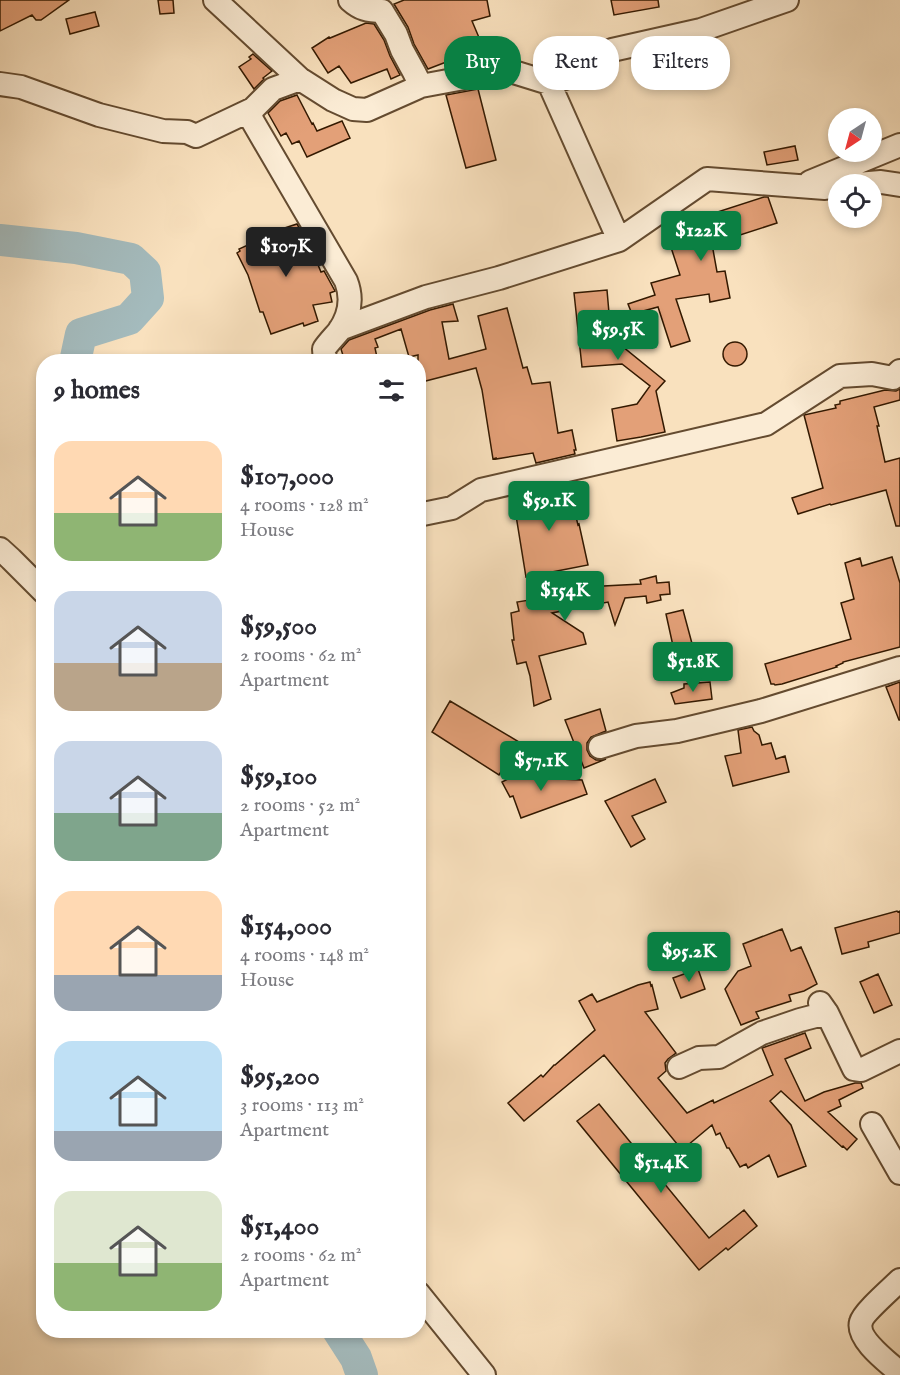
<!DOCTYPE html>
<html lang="en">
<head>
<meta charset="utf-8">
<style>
  :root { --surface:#fff; --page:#f2f2f3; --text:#2b2b33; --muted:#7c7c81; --accent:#0b8043 }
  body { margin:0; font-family:"IM FELL English",serif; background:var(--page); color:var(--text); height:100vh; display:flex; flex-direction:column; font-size:22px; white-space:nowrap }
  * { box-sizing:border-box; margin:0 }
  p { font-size:20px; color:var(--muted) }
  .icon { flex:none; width:33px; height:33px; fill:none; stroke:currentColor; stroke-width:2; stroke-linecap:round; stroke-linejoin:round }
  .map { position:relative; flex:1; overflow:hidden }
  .sheet { position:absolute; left:36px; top:354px; width:390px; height:984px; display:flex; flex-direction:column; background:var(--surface); border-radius:24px; box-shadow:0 3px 9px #0003 }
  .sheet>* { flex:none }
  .banner { position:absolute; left:444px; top:36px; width:366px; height:54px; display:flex; gap:12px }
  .needle { width:39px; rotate:216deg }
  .fabs { position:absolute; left:828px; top:108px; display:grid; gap:12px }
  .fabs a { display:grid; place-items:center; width:54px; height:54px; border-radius:50%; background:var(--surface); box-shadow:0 3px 9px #0003; font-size:30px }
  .price { position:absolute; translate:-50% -51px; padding:0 14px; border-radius:6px; background:var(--accent); color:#fff; font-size:20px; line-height:39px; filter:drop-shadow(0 2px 3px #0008) }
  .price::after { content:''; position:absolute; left:50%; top:36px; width:18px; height:14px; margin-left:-9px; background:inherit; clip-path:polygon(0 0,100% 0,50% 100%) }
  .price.current { background:#222; color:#fff }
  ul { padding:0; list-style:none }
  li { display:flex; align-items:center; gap:18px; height:150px; padding:0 18px }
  li span { display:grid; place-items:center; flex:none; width:168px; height:120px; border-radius:18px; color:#555 }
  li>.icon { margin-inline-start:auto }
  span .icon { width:72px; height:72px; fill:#fffc; stroke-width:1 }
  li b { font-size:26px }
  h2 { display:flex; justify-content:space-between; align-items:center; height:72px; padding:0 18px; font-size:26px }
  .pill { padding:0 21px; border-radius:24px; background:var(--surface); box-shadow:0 3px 9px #0003; font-size:21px; line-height:54px }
  .pill.current { background:var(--accent); color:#fff }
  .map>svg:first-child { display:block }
</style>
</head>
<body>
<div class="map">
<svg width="900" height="1375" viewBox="0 0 900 1375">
  <rect width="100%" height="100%" fill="#f9e1be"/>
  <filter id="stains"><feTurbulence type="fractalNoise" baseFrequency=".00333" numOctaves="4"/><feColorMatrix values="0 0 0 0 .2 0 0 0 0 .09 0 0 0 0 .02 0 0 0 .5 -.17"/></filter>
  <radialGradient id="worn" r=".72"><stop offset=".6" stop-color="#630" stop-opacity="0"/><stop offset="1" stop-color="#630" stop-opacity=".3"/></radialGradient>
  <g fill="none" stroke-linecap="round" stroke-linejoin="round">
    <!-- river -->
    <path stroke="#a4bbbd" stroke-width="32" d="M0,240L76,248L131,259L145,272L148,298L129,319L81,334L75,362
      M338,1330L356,1358L362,1375"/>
  </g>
  <!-- building -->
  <path fill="#e3a078" stroke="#331900" stroke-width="1.5" d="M0,0H69L41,20H36L32,15L0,31Z
    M158,0H173L174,13L160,14Z
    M404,0H487L490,16L472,21L483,47L459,58L454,59L428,69L414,44L408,27L394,4Z
    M611,0H658L659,7L614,15Z
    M95,12L99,26L70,34L66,19Z
    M366,23L374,24L384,40L390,56L400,75L391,79L387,69L351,83L339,66L328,73L312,48L329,37L330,38Z
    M253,54L272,71L263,78L264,79L254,89L239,67L251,59L249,57Z
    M478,89L496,160L466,168L446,95Z
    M297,95L312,124L313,123L317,131L342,121L350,138L307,157L299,141L292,144L286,133L281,136L268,113L280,101Z
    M795,146L798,160L767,165L764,152Z
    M764,197H768L777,223L712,244L717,272L725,271L730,298L710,302L709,294L676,299L690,341L671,347L658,307L632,314L628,304L655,295L651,283L680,275L665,229Z
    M297,224L311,248L321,272L324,271L335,291L330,293L332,302L313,305L318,321L304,326L303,323L271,334L263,312H260L248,275L237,253L240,251L239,249L261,239L260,236Z
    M607,290L609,313L629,311L638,342L622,346L665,381L656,391L665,432L641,437L617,441L612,409L637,404L650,386L622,364L582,367L574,293Z
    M453,304L458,321L442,322L449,359L486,349L478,316L507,308L523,368L527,367L532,384L550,382L558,433L572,430L576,450H574L575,454L536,463L533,453L496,459V458L493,459L482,390L476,368L418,383V355L409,357L401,329L375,339L378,347L375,348L378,362H345L341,349L349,340L430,310Z
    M723 354a12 12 0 1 1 24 0a12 12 0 1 1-24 0Z
    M900,389V400L874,407L879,426H877L885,462L900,458V526H896L886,490L831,505L830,504L798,514L792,498L823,488L804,415L836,408L835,405L840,404V401L885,390L896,391Z
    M568,484L578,525L579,524L588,565L526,577L513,497Z
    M892,557L900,583V647L843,662V663L836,666L837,667L782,684L775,685L774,684H771L765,664L851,639L841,603L854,599L845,563L860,558L862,566Z
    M656,576L657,583L669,582L670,594L660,595L661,600L647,603L646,596L625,598L615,625L608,602L552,613L583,633L586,644L539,656L551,699L534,706L530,676L526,662L517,664L512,640H514L511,613L519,611L517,602L530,600L528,590L641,584L640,580Z
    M683,610L694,651L675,655L666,614Z
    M710,682L712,699L675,704L671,693L684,688V684Z
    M900,682V720H899L886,687Z
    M450,701L519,742L499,775L432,732Z
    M600,709L606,731L591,737L587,743V750L590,756L596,760L606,759L584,768L565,720Z
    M752,727L754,731L759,735L762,745L771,743L776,759L785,756L789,772L733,786L725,756L741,753L738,730Z
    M531,767L537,778L582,780L587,794L521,818L513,796L510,797L502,782Z
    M655,779L666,802L632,816L645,839L631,847L605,801Z
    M897,911L898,912L900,911V933L868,942L869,947L842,954L835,928Z
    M782,929L791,951L801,947L817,984L804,991L789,995L791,1001L756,1012L759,1018L741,1025L725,989L738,971L751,966L743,944Z
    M698,969L705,989L681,998L673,978Z
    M878,974L892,1005L874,1013L860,982Z
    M650,982L651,986L652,985L658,1009L645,1012L676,1053L668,1059L665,1063L666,1071L658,1078L687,1113L713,1100L714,1103L773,1075L762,1048L805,1033L811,1048L785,1059L805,1101L824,1092L855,1083H861L863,1088L839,1100L841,1106L828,1112L857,1139L847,1150L843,1146L842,1147L781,1091L770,1101L791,1125L806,1166L778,1177L769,1155L748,1168L746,1164L740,1167L729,1148H727L720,1133L716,1135L712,1125L682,1150L604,1055L524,1121L508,1103L541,1075L543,1077L554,1065H555L595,1030L579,1001L592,994L597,1002L638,985Z
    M599,1104L709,1238L744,1210L757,1226L728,1250L726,1248L699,1270L577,1121Z"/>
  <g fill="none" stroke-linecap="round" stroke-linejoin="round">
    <defs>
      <path id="minor" d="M215,0L300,79L333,100L353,109L367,110L421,86
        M350,0C360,9 368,11 382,11L396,34L402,50L414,72L421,86L507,70L549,83L577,74L590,67L612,50L701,30L787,0
        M300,79L273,89L253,109L251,114L252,120C283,174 315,227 346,281C353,299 350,315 339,331C334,337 328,343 324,349L325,362
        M549,83L619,240
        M0,84L21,87L99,115L163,131L187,132L196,136L253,109
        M810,182L900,145
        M858,184L881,182L900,185
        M340,329L426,297L499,278L619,240L707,179L825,188L838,186
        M418,515L452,508L481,490L766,424L840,376L872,374L893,378L900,371
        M0,549L11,559L44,592
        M600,747L636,736L677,731L761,711L900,668
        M820,1003L827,1013L854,1069L861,1070L900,1051
        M679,1067L699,1058L719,1057L762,1033L800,1020L827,1013
        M872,1124L900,1173
        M900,1280C892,1288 863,1313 861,1322C856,1339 889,1363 900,1373
        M418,1293L484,1375"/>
    </defs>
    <!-- minor casing -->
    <use href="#minor" stroke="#644b30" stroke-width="26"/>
    <!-- minor -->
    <use href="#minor" stroke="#fbecd5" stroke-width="22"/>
  </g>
  <rect width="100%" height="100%" filter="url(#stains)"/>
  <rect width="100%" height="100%" fill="url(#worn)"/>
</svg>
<div class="fabs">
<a><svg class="needle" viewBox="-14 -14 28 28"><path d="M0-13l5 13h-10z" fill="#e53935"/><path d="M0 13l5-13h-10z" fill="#7c7c81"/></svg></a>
<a><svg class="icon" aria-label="locate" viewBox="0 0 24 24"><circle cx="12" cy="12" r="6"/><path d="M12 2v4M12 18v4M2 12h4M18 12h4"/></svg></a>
</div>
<b class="price" style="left:701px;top:262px">$122K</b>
<b class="price current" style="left:286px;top:278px">$107K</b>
<b class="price" style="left:618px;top:361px">$59.5K</b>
<b class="price" style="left:549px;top:532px">$59.1K</b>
<b class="price" style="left:565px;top:622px">$154K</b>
<b class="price" style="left:693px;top:693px">$51.8K</b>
<b class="price" style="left:541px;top:792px">$57.1K</b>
<b class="price" style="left:689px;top:983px">$95.2K</b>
<b class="price" style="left:661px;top:1194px">$51.4K</b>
<div class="banner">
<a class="pill current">Buy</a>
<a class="pill">Rent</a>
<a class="pill">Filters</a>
</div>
<section class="sheet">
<h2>9 homes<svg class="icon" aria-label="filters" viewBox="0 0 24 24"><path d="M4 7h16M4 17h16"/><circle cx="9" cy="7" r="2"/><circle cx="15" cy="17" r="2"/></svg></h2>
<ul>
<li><span style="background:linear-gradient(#ffd9b3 60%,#8fb573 0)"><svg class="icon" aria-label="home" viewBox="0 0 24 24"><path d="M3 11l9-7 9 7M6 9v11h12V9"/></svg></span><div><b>$107,000</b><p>4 rooms · 128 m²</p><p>House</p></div></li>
<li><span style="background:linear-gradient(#c9d6e8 60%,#b9a48a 0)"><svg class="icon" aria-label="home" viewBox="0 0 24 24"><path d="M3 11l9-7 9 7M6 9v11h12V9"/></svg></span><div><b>$59,500</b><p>2 rooms · 62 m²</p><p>Apartment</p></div></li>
<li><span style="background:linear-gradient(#c9d6e8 60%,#7fa58c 0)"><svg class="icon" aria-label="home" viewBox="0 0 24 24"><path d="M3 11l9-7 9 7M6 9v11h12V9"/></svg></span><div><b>$59,100</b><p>2 rooms · 52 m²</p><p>Apartment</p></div></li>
<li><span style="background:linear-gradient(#ffd9b3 70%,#9aa5b1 0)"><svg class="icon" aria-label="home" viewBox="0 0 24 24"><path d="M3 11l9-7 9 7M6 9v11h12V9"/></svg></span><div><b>$154,000</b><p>4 rooms · 148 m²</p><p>House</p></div></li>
<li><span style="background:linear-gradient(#bfe0f5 75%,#9aa5b1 0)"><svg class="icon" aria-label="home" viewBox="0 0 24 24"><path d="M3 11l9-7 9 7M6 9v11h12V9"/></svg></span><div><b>$95,200</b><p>3 rooms · 113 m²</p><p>Apartment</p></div></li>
<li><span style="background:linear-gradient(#dfe7d0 60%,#8fb573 0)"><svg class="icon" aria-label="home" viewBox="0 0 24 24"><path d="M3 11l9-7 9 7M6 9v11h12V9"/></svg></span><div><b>$51,400</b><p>2 rooms · 62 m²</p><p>Apartment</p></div></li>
</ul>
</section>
</div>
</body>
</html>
